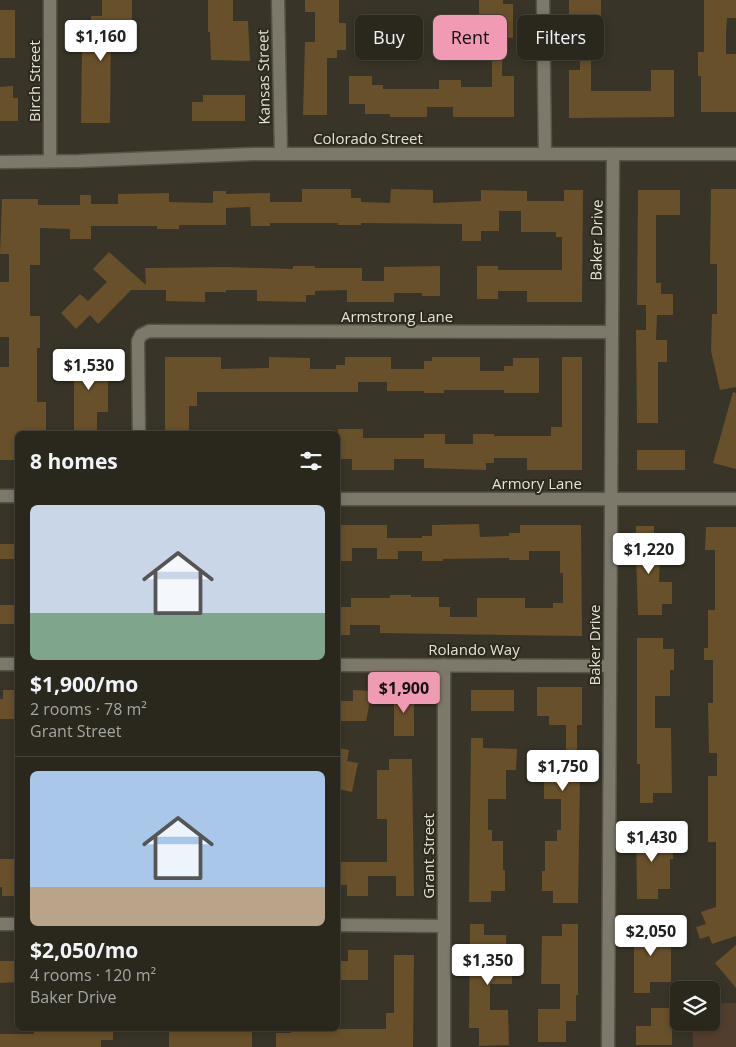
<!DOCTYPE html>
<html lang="en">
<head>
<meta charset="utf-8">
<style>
  :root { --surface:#2a271d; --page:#36332a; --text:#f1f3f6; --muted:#a5a5a4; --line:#46443b; --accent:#f19ab3 }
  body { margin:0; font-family:"Open Sans",sans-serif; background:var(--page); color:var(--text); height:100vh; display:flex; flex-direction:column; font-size:19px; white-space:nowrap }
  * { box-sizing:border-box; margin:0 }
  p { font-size:16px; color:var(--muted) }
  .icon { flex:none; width:28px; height:28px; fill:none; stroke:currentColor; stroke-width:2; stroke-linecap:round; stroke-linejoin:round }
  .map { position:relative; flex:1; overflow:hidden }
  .sheet { position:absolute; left:15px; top:431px; width:325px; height:600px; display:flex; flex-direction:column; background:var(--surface); border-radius:8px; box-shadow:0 2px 8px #0003,0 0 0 1px var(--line) }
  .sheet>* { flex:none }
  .guide { position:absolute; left:355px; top:15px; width:305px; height:45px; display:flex; gap:10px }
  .buttons { position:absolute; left:670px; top:981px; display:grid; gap:10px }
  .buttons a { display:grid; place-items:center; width:50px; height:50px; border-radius:8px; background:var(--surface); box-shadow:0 2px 8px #0003,0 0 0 1px var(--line); font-size:25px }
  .price { position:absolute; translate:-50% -42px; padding:0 11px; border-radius:5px; background:#fff; color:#222; font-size:16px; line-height:32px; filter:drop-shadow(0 1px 2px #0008) }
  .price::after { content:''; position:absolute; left:50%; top:30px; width:15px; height:11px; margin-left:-8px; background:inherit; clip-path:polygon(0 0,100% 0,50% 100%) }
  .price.current { background:var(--accent); color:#111 }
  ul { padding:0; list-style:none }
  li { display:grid; align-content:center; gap:10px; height:265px; padding:0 15px }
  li+li { border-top:1px solid var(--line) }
  li span { display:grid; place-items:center; height:155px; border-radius:8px; color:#555 }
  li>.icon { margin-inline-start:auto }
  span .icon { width:90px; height:90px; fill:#fffc; stroke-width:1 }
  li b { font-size:21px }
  h2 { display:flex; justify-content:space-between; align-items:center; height:60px; padding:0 15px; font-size:21px }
  .tag { padding:0 18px; border-radius:8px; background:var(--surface); box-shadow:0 2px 8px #0003,0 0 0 1px var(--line); font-size:18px; line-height:45px }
  .tag.current { background:var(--accent); color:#111 }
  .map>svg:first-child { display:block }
</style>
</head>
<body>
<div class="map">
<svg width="736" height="1047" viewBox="0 0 736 1047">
  <rect width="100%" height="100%" fill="#383427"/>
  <!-- green -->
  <path fill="#533e2e" d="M711,1003H736V1047H693L692,1023L711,1022Z"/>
  <!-- building -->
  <path fill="#68502a" d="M102,0H132V20H115V32H111L110,123H81L82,49H91V16H102Z
    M208,0H233V21H248L250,61L211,60L210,32H208Z
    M305,0H339V23H346V50H337V58H327V115H303L305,42H315V12H305Z
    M479,0H503V4H513V38L503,37L502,76H514V117H453V107H427V117H390V114H365V104H349V76H372V85H383V89H439V80H461V87H492V58H482L483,18H479Z
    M569,0H601V19H603V54H591V91H651V70H674V117L569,118V70H580V34H569Z
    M704,0H736V18H727L726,32V54H736V112H701V76H698V52H704Z
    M0,10H15V58H0Z
    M13,86V98H18V121H0V87Z
    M203,95H245V121H192V102H203Z
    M302,189H351V198H361V202L390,203L391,189L433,190V203L481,201V190L527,191V201H564V190H583L582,302H527V291H498V299H477V266H498V270H562V237H556V232H521V211H499V231H481V241H462V224L361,223V225H338V223H270V226H251L250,207L226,208V225H179V229H157V226H91V239H70V229L40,228V265H30V316H40V348H37V402H46V432H18V460H0V367H9V337H0V282H9V254H0L2,199H38V205H80V195H91V204H118V194L169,193V202L213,203V191H226V194L270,193V202H302Z
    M711,189H736V387L720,390L711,351L712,314H717V264H710Z
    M638,190H680V215H656V283H661V294H673V315H657L656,340H667V362H658V423H637L636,330H646V305H637Z
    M109,252L146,285L145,268L226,267L293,269V266H315V268H362V281H384V267L440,266V296H422V293H394V302H347V290L315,291V295H306V302L257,301V290H226V292H205V302L166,301V290H131L98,324L90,315L76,329L61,313L80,294L88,301L107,282L93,269Z
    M74,349H97V370H108V412H97V434H74Z
    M165,357H221V369L269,368V357L310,358V369H336V365H345V357H391V369H424V361H432V357H480V371H504V366H513V358H539V393H504V390H444V393H424V391H387V382H358V392H197V406H189V434H165Z
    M562,357H582V470H527V458H494V463H486V470L424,468V459H394V470H352V459H338V429H363V438H424V434H445V444H473V434H494V436H551V427H562Z
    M733,392L736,393V469L713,463Z
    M637,450H685V470H637Z
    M479,524L480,537L509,536V533H520V525H581L582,636L380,633V625H350V635H338V607H351V598H390V595H411V597H439V607H450V617H477V598H525V608H553V603H563V573H560V551H529V560H509V558L443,559V561H422V551H398V559H377V548H352V561H338V525H387V538H422V536H432V525Z
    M636,526H654V556H660L659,582H672V604H662V615H638L636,556H632V543H636Z
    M706,527H736V936L712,944L709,936L700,939L696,927L706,924L701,912L716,907V842H708V776H717V753H709L708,703H713V660H704V648H708V610H715V550H705Z
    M0,544H18V559H0Z
    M0,605H18V624H0Z
    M637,638H663V649H674V670H670V696H655V728H671L672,793H653V803H640V764H637Z
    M537,687H582V725H577V778H580L578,903H553V891H542V871H545V841H557V830H561V799H544V751H566V725H549V716H537Z
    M3,690H18V719H0V699H3Z
    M353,690L372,691L366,721H338V701H353Z
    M471,690H514V711H471Z
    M394,691H414V736H394Z
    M471,738H483V748L517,749L516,770H506V799H488V830H492V841H503V870H505V891H491V902H469Z
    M338,748L349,750L347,761L358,763L352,792L338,789Z
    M389,759H412L414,896H396V876H368V896H347V885H338V862H387V819H377V770H389Z
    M636,828H655V839H673V859H670V889H658V899H637Z
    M0,859H18V896H2V887H0Z
    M634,922H653V933H671V982H650V993H634Z
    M470,924H484V935H506V963H512V984H490V1010H508L509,1045L479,1046V1028H469Z
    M562,924H578V995H576V1021H566V1042H538V1009H560V984H541L542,936H562Z
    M736,945V988L715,963Z
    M348,950H368V980H338V961H348Z
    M394,955H414L413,1047H276V1033H291V1029H386V1013H394Z
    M0,961H18V982L0,983Z
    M651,1008H672V1045H636V1026H651Z
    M34,1029H113V1040H101V1047H0V1034H34Z
    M196,1029H252V1047H169V1032H196Z"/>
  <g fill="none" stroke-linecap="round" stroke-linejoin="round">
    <defs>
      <path id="minor" d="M50,0V161
        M278,0L281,154
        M543,0L545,154
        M139,434L138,341L141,335L149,331L612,332
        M0,496H18
        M338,499H736
        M0,664H18
        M338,665L610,666
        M444,665V1047
        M0,924H18
        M338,925L444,926
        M608,1047L613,154"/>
      <path id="tertiary" d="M0,162L79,161L253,154H736"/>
    </defs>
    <!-- minor casing -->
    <use href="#minor" stroke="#565348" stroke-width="15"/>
    <!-- tertiary casing -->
    <use href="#tertiary" stroke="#565348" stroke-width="15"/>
    <!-- minor -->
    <use href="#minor" stroke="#7c796a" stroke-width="12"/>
    <!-- tertiary -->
    <use href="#tertiary" stroke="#7c796a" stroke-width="12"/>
  </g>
  <g text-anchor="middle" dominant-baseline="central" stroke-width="4" stroke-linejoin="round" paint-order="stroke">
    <!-- street labels -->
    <g font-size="15" fill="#e3e1d9" stroke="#2d2a1d">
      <text transform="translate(263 77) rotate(-91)">Kansas Street</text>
      <text transform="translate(34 81) rotate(-90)">Birch Street</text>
      <text x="368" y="138">Colorado Street</text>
      <text transform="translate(596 240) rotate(-89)">Baker Drive</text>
      <text x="397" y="316">Armstrong Lane</text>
      <text x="537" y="483">Armory Lane</text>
      <text transform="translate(594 645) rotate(-90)">Baker Drive</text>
      <text x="474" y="649">Rolando Way</text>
      <text transform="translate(428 856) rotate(-90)">Grant Street</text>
    </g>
  </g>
</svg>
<div class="buttons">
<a><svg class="icon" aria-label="layers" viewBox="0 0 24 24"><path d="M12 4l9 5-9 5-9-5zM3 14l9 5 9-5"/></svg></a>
</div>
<b class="price" style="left:101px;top:62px">$1,160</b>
<b class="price" style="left:89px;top:391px">$1,530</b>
<b class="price" style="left:649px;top:575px">$1,220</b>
<b class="price current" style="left:404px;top:714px">$1,900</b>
<b class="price" style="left:563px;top:792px">$1,750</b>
<b class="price" style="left:652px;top:863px">$1,430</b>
<b class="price" style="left:651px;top:957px">$2,050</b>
<b class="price" style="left:488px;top:986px">$1,350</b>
<div class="guide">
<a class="tag">Buy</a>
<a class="tag current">Rent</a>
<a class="tag">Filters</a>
</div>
<section class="sheet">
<h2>8 homes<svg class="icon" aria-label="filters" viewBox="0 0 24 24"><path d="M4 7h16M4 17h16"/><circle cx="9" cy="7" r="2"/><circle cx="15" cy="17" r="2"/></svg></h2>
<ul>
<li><span style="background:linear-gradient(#c9d6e8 70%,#7fa58c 0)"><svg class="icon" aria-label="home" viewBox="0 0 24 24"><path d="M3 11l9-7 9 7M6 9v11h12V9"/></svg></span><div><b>$1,900/mo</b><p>2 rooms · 78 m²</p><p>Grant Street</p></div></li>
<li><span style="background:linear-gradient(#a9c7e8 75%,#b9a48a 0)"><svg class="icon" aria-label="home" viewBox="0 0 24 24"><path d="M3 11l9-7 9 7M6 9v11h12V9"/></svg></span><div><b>$2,050/mo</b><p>4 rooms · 120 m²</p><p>Baker Drive</p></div></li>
</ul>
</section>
</div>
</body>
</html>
